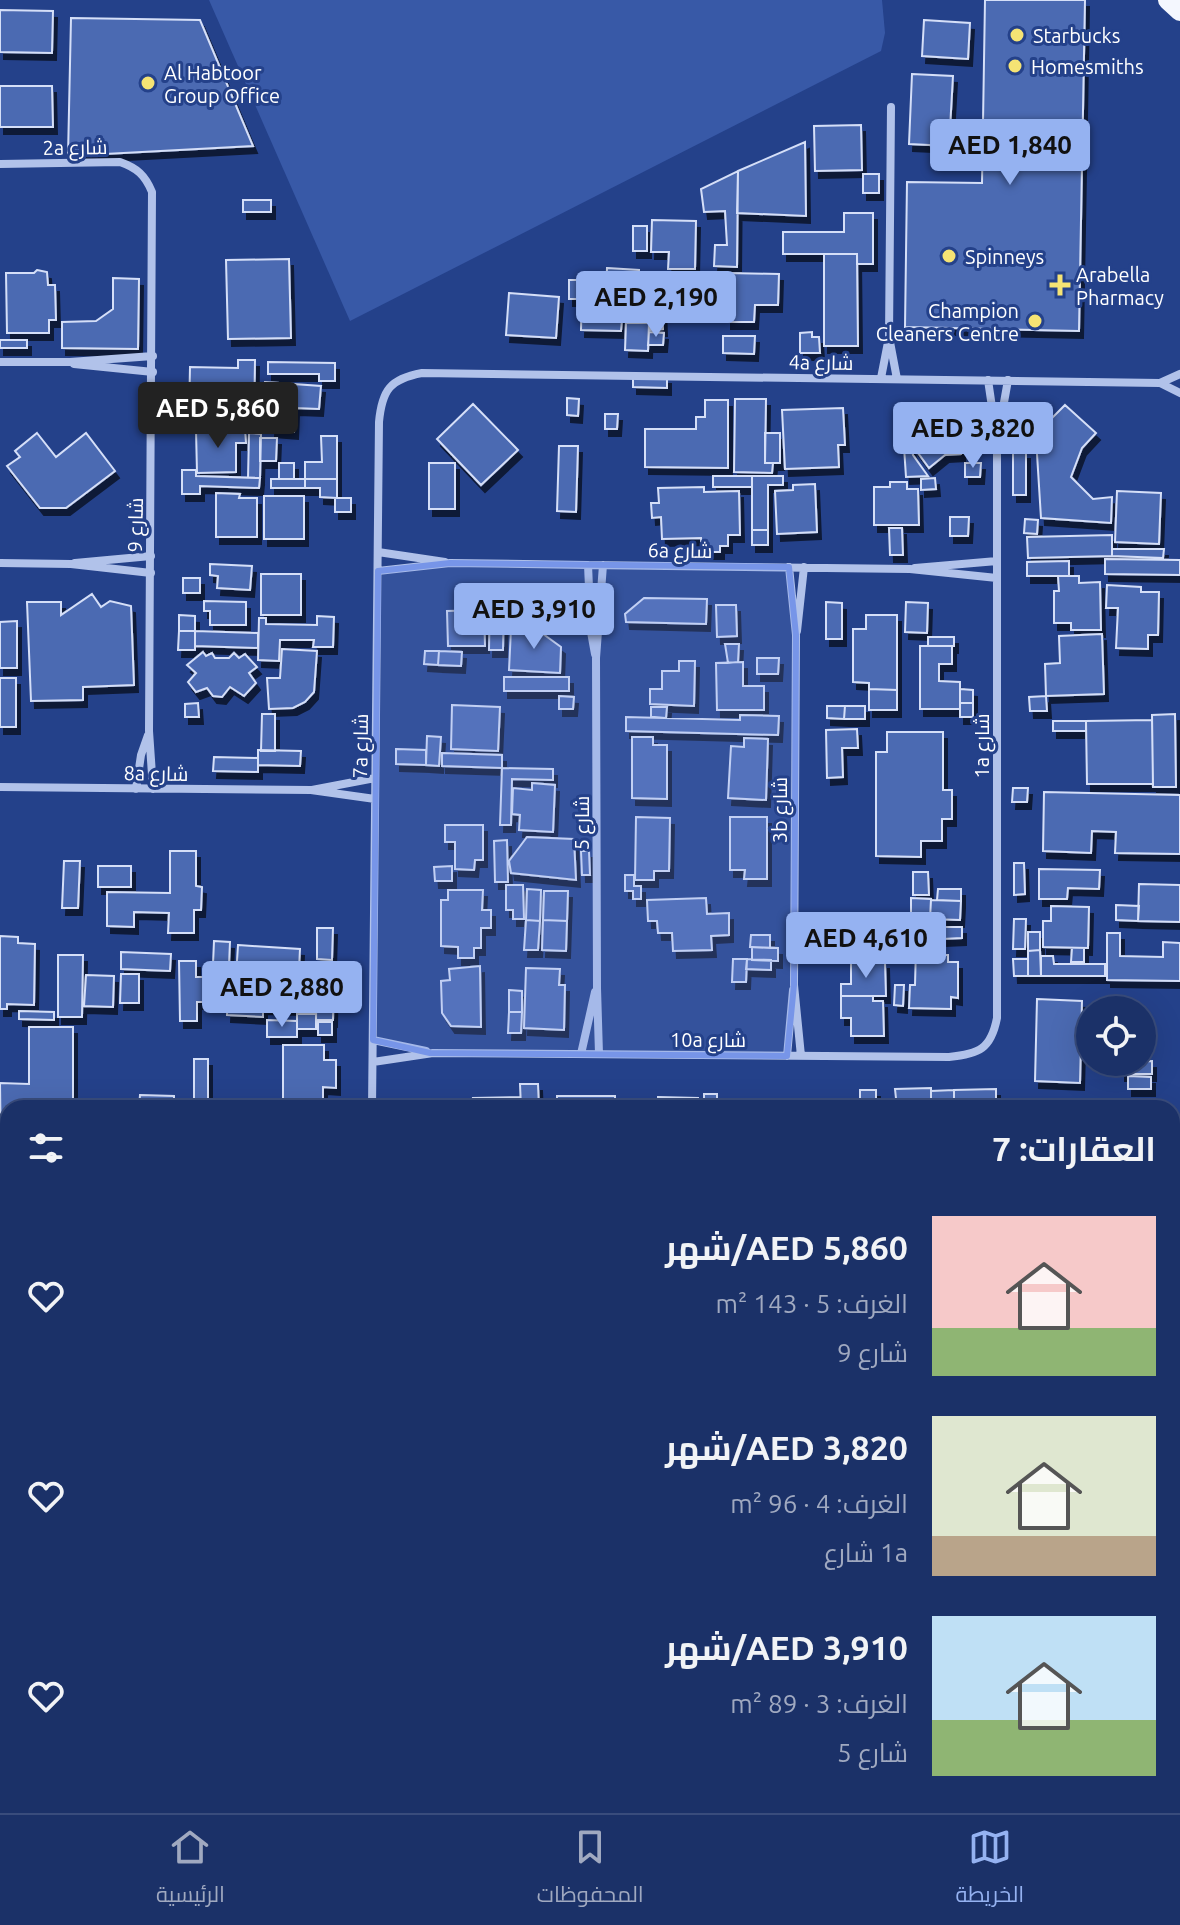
<!DOCTYPE html>
<html lang="ar">
<head>
<meta charset="utf-8">
<style>
  :root { --surface:#1b3168; --page:#24396e; --text:#f1f3f6; --muted:#a0a9c0; --line:#394c7c; --accent:#95b2f1 }
  body { margin:0; font-family:Ubuntu,Cairo,sans-serif; background:var(--page); color:var(--text); direction:rtl; height:100vh; display:flex; flex-direction:column; font-size:30px; white-space:nowrap }
  * { box-sizing:border-box; margin:0 }
  p { font-size:26px; color:var(--muted) }
  .icon { flex:none; width:44px; height:44px; fill:none; stroke:currentColor; stroke-width:2; stroke-linecap:round; stroke-linejoin:round }
  .map { position:relative; flex:1; overflow:hidden; direction:ltr }
  .details { position:absolute; left:0px; top:1100px; width:1180px; height:714px; display:flex; flex-direction:column; background:var(--surface); border-radius:24px 24px 0 0; box-shadow:0 8px 32px #0002,0 0 0 2px var(--line); direction:rtl }
  .details>* { flex:none }
  .buttons { position:absolute; left:1076px; top:996px; display:grid; gap:16px }
  .buttons a { display:grid; place-items:center; width:80px; height:80px; border-radius:50%; background:var(--surface); box-shadow:0 8px 32px #0002,0 0 0 2px var(--line); font-size:40px }
  .price { position:absolute; translate:-50% -68px; padding:0 18px; border-radius:8px; background:var(--accent); color:#111; font-size:26px; line-height:52px; filter:drop-shadow(0 2px 4px #0008) }
  .price::after { content:''; position:absolute; left:50%; top:48px; width:24px; height:18px; margin-left:-12px; background:inherit; clip-path:polygon(0 0,100% 0,50% 100%) }
  .price.current { background:#222; color:#fff }
  ul { padding:0; list-style:none }
  li { display:flex; align-items:center; gap:24px; height:200px; padding:0 24px }
  li span { display:grid; place-items:center; flex:none; width:224px; height:160px; border-radius:0px; color:#555 }
  li>.icon { margin-inline-start:auto }
  span .icon { width:96px; height:96px; fill:#fffc; stroke-width:1 }
  li b { font-size:34px }
  h2 { display:flex; justify-content:space-between; align-items:center; height:96px; padding:0 24px; font-size:34px }
  .dock { display:flex; justify-content:space-around; align-items:center; height:112px; border-top:2px solid var(--line); background:var(--surface); font-size:22px; color:var(--muted) }
  .dock a { display:grid; justify-items:center; gap:4px }
  .dock .current { color:var(--accent) }
  .map>svg:first-child { display:block }
</style>
</head>
<body>
<div class="map">
<svg width="1180" height="1813" viewBox="0 0 1180 1813">
  <defs>
    <filter id="shadow"><feDropShadow dx="4" dy="7" stdDeviation="0" flood-color="#0009"/></filter>
  </defs>
  <rect width="100%" height="100%" fill="#24418a"/>
  <!-- green -->
  <path fill="#3859a7" d="M209,0H882L885,33L881,51L350,321Z"/>
  <!-- building -->
  <path fill="#4c6ab2" stroke="#d5dff8" stroke-width="2" filter="url(#shadow)" d="M985,0H1085L1079,331L905,327L907,182L982,183Z
    M0,10L53,11L52,53L0,52Z
    M71,18L200,20L253,146L68,156Z
    M924,20L970,23L968,59L922,56Z
    M912,74L953,76L949,146L909,144Z
    M0,86H52L53,127H0Z
    M861,125L862,170L815,171L814,126Z
    M805,142L806,216L737,213L738,171Z
    M738,171L737,267L714,266L715,245H727L725,211L704,212L701,189Z
    M863,174H879V193H863Z
    M243,200H271V212H243Z
    M844,213H873V264H857V254H783V232H844Z
    M652,220L696,221L695,269H668L669,252H651Z
    M633,226H647V251H633Z
    M824,254H857L858,346H824Z
    M289,259L291,338L228,339L226,260Z
    M607,268L639,270L637,320H622L621,331L581,330L582,291L606,292Z
    M37,270L47,272L48,285H55L56,320H49V333H7L6,273H34Z
    M727,273L779,274L778,305H755L754,322H727Z
    M113,278L139,279L138,349L62,348V322L96,321L113,309Z
    M569,280H581V299H569Z
    M509,293L559,297L556,338L506,335Z
    M649,301H662L663,329L650,330Z
    M626,323H649L648,351L625,350Z
    M649,332L664,333L663,345H648Z
    M812,332V337H819L820,353H800V333Z
    M723,336H755L754,354L723,353Z
    M0,340H27V348H0Z
    M238,360H255L254,425H240V417L189,415L190,367L238,368Z
    M268,362L335,363V381H319V374H268Z
    M633,376L667,377V388L633,387Z
    M265,382L321,386L319,409L295,408L294,432L271,430L272,412H278L279,399L264,398Z
    M567,398L579,399L578,416L567,415Z
    M735,399H766L765,463H773L772,473L734,472Z
    M705,400H728V468L645,467V429H696V417H705Z
    M473,404L518,450L481,485L437,439Z
    M1065,405L1096,433L1082,448L1071,477L1093,499L1112,497L1111,523L1041,518L1037,454L1050,420Z
    M843,408L845,445H838L839,467L785,469L782,410Z
    M605,414H618L617,429H605Z
    M962,414L968,436L962,439L961,454L945,455L929,468L905,435L928,415L934,422L944,416L949,423Z
    M245,429L246,443H236V472L197,473L196,430Z
    M37,433L56,457L86,433L115,471L66,508H40L7,466L20,457L15,451Z
    M249,433L261,434L260,478H248Z
    M765,433H780V463H765Z
    M321,436H337V479H305V462H322Z
    M260,438H277L276,461H260Z
    M559,446H578L576,512L557,511Z
    M911,446L913,455L928,476L906,477L904,447Z
    M1013,452H1026V495H1013Z
    M279,463H294V479H279Z
    M429,463H455V509H429Z
    M965,463H981L980,477H965Z
    M182,470H196V476L260,478L259,488L200,486V494H182Z
    M713,476H752V487H713Z
    M752,476H783V485H768V530H752Z
    M935,478L936,489L921,490V479Z
    M271,479H305V488H271Z
    M305,479H337V498L320,497V488H305Z
    M890,482H907V489H918L919,525H874V487H890Z
    M815,484L817,532L777,534L775,491L793,490V485Z
    M704,487V492L739,491L740,535H728V546H720V552H702L701,538L662,539L661,517L652,518L651,503H659L658,488Z
    M1117,491L1161,493L1159,544L1115,542Z
    M216,493L240,494L239,498H257V537H216Z
    M264,496H304V539H264Z
    M335,498H351V512H335Z
    M950,517H969L968,536H950Z
    M1025,519L1038,520L1037,534L1024,533Z
    M889,528H902L903,555H890Z
    M752,530H768V545H752Z
    M1112,535V556L1028,558L1027,537Z
    M1112,549H1164L1163,558L1112,556Z
    M1105,559L1180,560V575L1105,574Z
    M1069,561V576H1027V562Z
    M210,564L252,566L250,590L217,588L218,576L210,575Z
    M261,574H301V615H261Z
    M1058,576H1079V583L1100,582L1101,630H1071V623H1054V591H1059Z
    M183,578H200V593H183Z
    M1107,585L1141,587V592H1159L1158,635H1148V649L1116,648L1118,608H1106Z
    M459,586H486V596H459Z
    M92,594L101,607L110,601L131,606L134,685L83,687V700L31,701L27,602H61V615Z
    M490,597H504L503,650H489Z
    M644,598L707,599L706,624L626,622L625,614Z
    M522,599L523,619L506,620V600Z
    M550,600L574,612L568,624L545,611Z
    M204,601L246,602V625H210V611H204Z
    M826,602L842,603V639H826Z
    M906,602L928,603L927,633L905,632Z
    M716,605H736L737,636L717,637Z
    M484,610L485,646H448L447,611Z
    M179,615L195,616V631H179Z
    M866,615H897V690L869,689V683L853,682V629H866Z
    M317,616L334,617L333,647H313L314,640H280L279,661L258,660L259,618H266V624L317,625Z
    M17,621V668H0V622Z
    M523,621L539,622V631L561,647L560,673L509,670L511,629L523,630Z
    M179,631H195V650H178Z
    M195,631L258,633V648L195,646Z
    M1102,634L1104,694L1046,696L1045,664L1060,663L1059,636Z
    M928,637H954V646H928Z
    M725,644H739L738,662L728,663Z
    M920,646H952V664H939V681L960,682V709H920Z
    M282,649L317,651L314,692L305,702L293,708L269,709L267,678H280Z
    M425,651H439L438,665L424,664Z
    M439,651L462,652L461,666L438,665Z
    M203,652L206,656L212,653L215,658H229L234,653L239,658L245,654L257,667L249,673L256,683L244,696L230,687L222,697L213,696L207,688L196,692L188,682L196,673L187,665Z
    M757,658H779L778,674H757Z
    M679,661H695L694,706L650,704V689H662V671H679Z
    M743,662V686H764V710H717L716,663Z
    M504,677H569V691H504Z
    M0,678H16V727H0Z
    M869,689L897,690V710H869Z
    M960,689L973,690V703H960Z
    M559,696L574,697L573,709H559Z
    M1046,696L1047,711H1030L1029,697Z
    M198,703L199,717H185V704Z
    M960,703H973V717H960Z
    M452,705L500,707L498,751L451,749Z
    M827,706H845L844,719L827,718Z
    M845,706H865V719H844Z
    M651,707H667L666,718L651,717Z
    M262,714H275V751H261Z
    M1175,714L1176,787H1153L1152,715Z
    M740,715L779,716L778,735L626,731V717L740,720Z
    M1152,720L1153,784H1087L1086,721Z
    M1053,721H1086V731H1053Z
    M857,729L858,748H842L843,777L827,778L826,730Z
    M887,732H943V790H952V819H942V841H921V857L876,856V752H887Z
    M427,736L441,737L439,766L426,765Z
    M632,737H653V745H667V799L632,798Z
    M744,738L768,739L766,800L728,798L731,746L744,747Z
    M396,749L426,750V765L396,764Z
    M258,750L301,751L300,766L258,765Z
    M442,753L502,755V768L442,766Z
    M214,757L258,758V772L213,771Z
    M502,768L553,769V780L512,779L511,825H500Z
    M532,783L555,785L553,832L519,830L520,815L512,814L513,788L532,790Z
    M1013,788H1028L1027,802H1012Z
    M1044,792L1180,795V854L1115,853L1116,832L1092,831L1091,853L1043,851Z
    M636,817L670,818L669,871H654V880H635Z
    M730,817H767V879H744L745,870H730Z
    M445,825H483V860H475L474,870L455,869V842H445Z
    M527,837L574,839L576,880L511,873L509,861Z
    M507,840L508,882H495L494,841Z
    M170,851H196V886L202,887L201,910H194V933H168L169,913L134,912V927L107,926V892L170,893Z
    M581,851H589L590,875H582Z
    M64,861H80L78,908H62Z
    M1014,863H1024L1025,894L1014,895Z
    M98,866H131V887H98Z
    M452,866V881H435L434,867Z
    M1039,869L1100,870L1099,889L1068,888L1067,899H1039Z
    M913,872H928L929,895H913Z
    M625,875H634V886H641V899H633V891H625Z
    M1139,884L1180,885V922L1138,921Z
    M506,885H523L524,919H513V910H506Z
    M527,889L541,890L540,921L526,920Z
    M938,889H961V901L937,900Z
    M448,890H483L482,910H491V928H481V948H474V958H458V947L441,946V900H448Z
    M544,891H568L567,921L543,920Z
    M706,898L707,914L729,913V935L711,936L712,950L673,951L672,933H658L657,921H648L647,900Z
    M911,898L931,899L930,919L911,918Z
    M931,900L961,901L960,920L930,919Z
    M1116,905L1139,906L1138,921L1116,920Z
    M1051,906L1089,907L1088,948L1043,947V921H1051Z
    M1014,919H1026L1025,949H1013Z
    M526,920L540,921L538,950H524Z
    M543,920L567,921L566,951L542,950Z
    M907,927H942V939H907Z
    M942,927H962V938L942,939Z
    M317,928H333L332,960L317,959Z
    M1028,932H1040V950L1028,951Z
    M1107,933H1120V956L1163,957V942L1180,943V981L1107,980Z
    M751,935H770V948L750,947Z
    M0,936L18,937V943L35,944L34,1005L7,1004V1009H0Z
    M214,941L230,942L229,965L213,964Z
    M238,945L300,949L297,1008L263,1007V1017L227,1015L228,992H235Z
    M752,947L778,948V961L752,960Z
    M916,947H939V955H948V962H958V998L951,997V1009L909,1008L910,985H915Z
    M1072,948H1084V962H1071Z
    M1040,950L1041,976H1028V951Z
    M121,952L171,954L170,971L121,969Z
    M58,955H83L82,1017H58Z
    M1041,956H1053L1054,964H1105V976H1041Z
    M733,959H747L746,982H732Z
    M747,959L771,960V970L746,969Z
    M1013,959H1028V976H1014Z
    M179,961H196V977H205L206,1002H197V1021H180Z
    M851,962H885L886,996H841V984H851Z
    M317,964H334L333,1020H316Z
    M480,966L481,1027L451,1026L442,1013L441,981L450,980L449,969Z
    M219,967L235,968L234,977H226L225,986L218,985Z
    M526,968L560,969L559,985H565L564,1030L524,1028Z
    M121,974H139V1003H120Z
    M86,975L114,976L113,1007L84,1006Z
    M895,985H904L903,1006L894,1005Z
    M509,990L522,991V1012H509Z
    M841,996H873V1001H883L884,1036H851V1018H841Z
    M1037,999L1082,1001L1080,1083L1035,1081Z
    M19,1011L54,1012V1020L19,1019Z
    M509,1012H522L521,1033H508Z
    M297,1014H316V1029H297Z
    M267,1020L297,1021V1037H267Z
    M318,1022H332V1035H318Z
    M29,1027H73V1108H8V1161H1L0,1083L29,1084Z
    M283,1045H324V1060H336V1088L323,1087V1108H283Z
    M194,1059H208V1104L194,1105Z
    M1152,1061V1074H1121V1062Z
    M1128,1076L1151,1077V1089H1128Z
    M520,1084H538L539,1108H521Z
    M931,1088V1108H897L895,1089Z
    M996,1089V1108H954V1090Z
    M860,1090H876V1108H860Z
    M954,1090V1108H931V1091Z
    M704,1094H717V1108H704Z
    M140,1095L174,1096V1108H139Z
    M557,1096H615V1108H557Z
    M520,1097L521,1108H474L473,1098Z
    M658,1097L698,1098V1108H658Z
    M1036,1099L1037,1108H1016V1100Z
    M0,1328L7,1329L4,1368H0Z
    M0,1372H8L7,1447H0Z
    M0,1588L8,1589V1610H0Z
    M0,1611L8,1612L6,1647H0Z
    M0,1693L8,1694L3,1760H0Z
    M3,1783L8,1784V1806H39L38,1813H0Z
    M137,1806H173L172,1813H137Z
    M298,1806H349L348,1813L298,1812Z
    M607,1806H648V1813H606Z
    M691,1806H735L734,1813H690Z
    M737,1806H807V1807L799,1813H737Z
    M837,1806H888V1813H836Z
    M1005,1806H1040V1812L1005,1809Z"/>
  <g fill="none" stroke-linecap="round" stroke-linejoin="round">
    <!-- minor -->
    <path stroke="#b1c2ea" stroke-width="8" d="M0,164L120,162C137,168 145,175 152,192L149,731L153,789
      M890,342L897,379
      M0,362H70L153,356
      M74,364L153,372
      M881,378L889,337L891,107
      M1160,383L1180,393
      M998,436L1008,380
      M378,552L445,562
      M0,563L71,564L151,573
      M75,563L151,556
      M588,565L591,632L595,654
      M789,567L796,635L794,985L801,1056
      M915,568L997,561
      M378,571L450,563L588,565L910,569L997,578
      M797,631L804,567
      M0,787L311,790L375,799
      M136,789L141,755L148,735
      M312,790L375,778
      M373,1040L426,1051
      M581,1054L595,992
      M599,1054L597,988L596,658L603,565
      M787,1056L793,990
      M373,1062L433,1053L949,1057C979,1054 991,1049 997,1018V441L988,380
      M372,1108L379,422C382,390 390,379 422,373L1160,383L1180,374
      M0,1237L8,1238
      M1172,1323L1180,1315
      M1172,1356L1180,1365
      M0,1461L8,1462
      M0,1663H8
      M378,1813L379,1806
      M953,1813L954,1806
      M1121,1813L1127,1806"/>
    <!-- primary -->
    <path stroke="#f4f7fe" stroke-width="20" d="M1168,0L1180,11
      M1172,1527L1180,1442
      M1172,1794L1180,1722
      M1134,1813L1136,1806"/>
    <!-- motorway -->
    <path stroke="#fff" stroke-width="24" d="M1169,1813L1170,1806"/>
  </g>
  <!-- marked area -->
  <path fill="#7795e8" fill-opacity="0.2" stroke="#7795e8" stroke-width="6" stroke-linejoin="round" d="M450,563L789,567L796,635L794,985L787,1056L430,1053L373,1040L378,571Z"/>
  <!-- markers -->
  <g fill="#f5e374" stroke="#24418a" stroke-width="3">
    <circle cx="1017" cy="35" r="8"/>
    <circle cx="1015" cy="66" r="8"/>
    <circle cx="148" cy="83" r="8"/>
    <circle cx="949" cy="256" r="8"/>
    <path d="M1056 273h8v8h8v8h-8v8h-8v-8h-8v-8h8z"/>
    <circle cx="1035" cy="321" r="8"/>
  </g>
  <g text-anchor="middle" dominant-baseline="central" stroke-width="6" stroke-linejoin="round" paint-order="stroke">
    <!-- poi labels -->
    <g font-size="20" fill="#fff" stroke="#24418a" text-anchor="start">
      <text x="1033" y="35">Starbucks</text>
      <text x="1031" y="66">Homesmiths</text>
      <text x="164" y="72">Al Habtoor<tspan x="164" dy="23">Group Office</tspan></text>
      <text x="965" y="256">Spinneys</text>
      <text x="1076" y="274">Arabella<tspan x="1076" dy="23">Pharmacy</tspan></text>
      <text x="1019" y="310" text-anchor="end">Champion<tspan x="1019" dy="23">Cleaners Centre</tspan></text>
    </g>
    <!-- street labels -->
    <g font-size="20" fill="#fff" stroke="#24418a">
      <text transform="translate(75 147) rotate(-1)">2a شارع</text>
      <text transform="translate(821 362) rotate(1)">4a شارع</text>
      <text transform="translate(135 525) rotate(-89)">شارع 9</text>
      <text transform="translate(680 550) rotate(1)">6a شارع</text>
      <text transform="translate(360 746) rotate(-89)">7a شارع</text>
      <text transform="translate(981 746) rotate(-90)">1a شارع</text>
      <text transform="translate(156 773) rotate(1)">8a شارع</text>
      <text transform="translate(779 810) rotate(-90)">3b شارع</text>
      <text transform="translate(581 823) rotate(-90)">شارع 5</text>
      <text x="708" y="1039">10a شارع</text>
    </g>
  </g>
</svg>
<div class="buttons">
<a><svg class="icon" aria-label="locate" viewBox="0 0 24 24"><circle cx="12" cy="12" r="6"/><path d="M12 2v4M12 18v4M2 12h4M18 12h4"/></svg></a>
</div>
<b class="price" style="left:1010px;top:187px">AED 1,840</b>
<b class="price" style="left:656px;top:339px">AED 2,190</b>
<b class="price current" style="left:218px;top:450px">AED 5,860</b>
<b class="price" style="left:973px;top:470px">AED 3,820</b>
<b class="price" style="left:534px;top:651px">AED 3,910</b>
<b class="price" style="left:866px;top:980px">AED 4,610</b>
<b class="price" style="left:282px;top:1029px">AED 2,880</b>
<section class="details">
<h2>العقارات: 7<svg class="icon" aria-label="filters" viewBox="0 0 24 24"><path d="M4 7h16M4 17h16"/><circle cx="9" cy="7" r="2"/><circle cx="15" cy="17" r="2"/></svg></h2>
<ul>
<li><span style="background:linear-gradient(#f6c9c9 70%,#8fb573 0)"><svg class="icon" aria-label="home" viewBox="0 0 24 24"><path d="M3 11l9-7 9 7M6 9v11h12V9"/></svg></span><div><b>AED 5,860/شهر</b><p>الغرف: 5 · 143 m²</p><p>شارع 9</p></div><svg class="icon" aria-label="heart" viewBox="0 0 24 24"><path d="M12 20l-8-8c-3-5 5-10 8-4 3-6 11-1 8 4z"/></svg></li>
<li><span style="background:linear-gradient(#dfe7d0 75%,#b9a48a 0)"><svg class="icon" aria-label="home" viewBox="0 0 24 24"><path d="M3 11l9-7 9 7M6 9v11h12V9"/></svg></span><div><b>AED 3,820/شهر</b><p>الغرف: 4 · 96 m²</p><p>1a شارع</p></div><svg class="icon" aria-label="heart" viewBox="0 0 24 24"><path d="M12 20l-8-8c-3-5 5-10 8-4 3-6 11-1 8 4z"/></svg></li>
<li><span style="background:linear-gradient(#bfe0f5 65%,#8fb573 0)"><svg class="icon" aria-label="home" viewBox="0 0 24 24"><path d="M3 11l9-7 9 7M6 9v11h12V9"/></svg></span><div><b>AED 3,910/شهر</b><p>الغرف: 3 · 89 m²</p><p>شارع 5</p></div><svg class="icon" aria-label="heart" viewBox="0 0 24 24"><path d="M12 20l-8-8c-3-5 5-10 8-4 3-6 11-1 8 4z"/></svg></li>
</ul>
</section>
</div>
<nav class="dock">
<a class="current"><svg class="icon" aria-label="map" viewBox="0 0 24 24"><path d="M3 6l6-2 6 2 6-2v14l-6 2-6-2-6 2zM9 4v14M15 6v14"/></svg>الخريطة</a>
<a><svg class="icon" aria-label="saved" viewBox="0 0 24 24"><path d="M7 4h10v16l-5-4-5 4z"/></svg>المحفوظات</a>
<a><svg class="icon" aria-label="home" viewBox="0 0 24 24"><path d="M3 11l9-7 9 7M6 9v11h12V9"/></svg>الرئيسية</a>
</nav>
</body>
</html>
